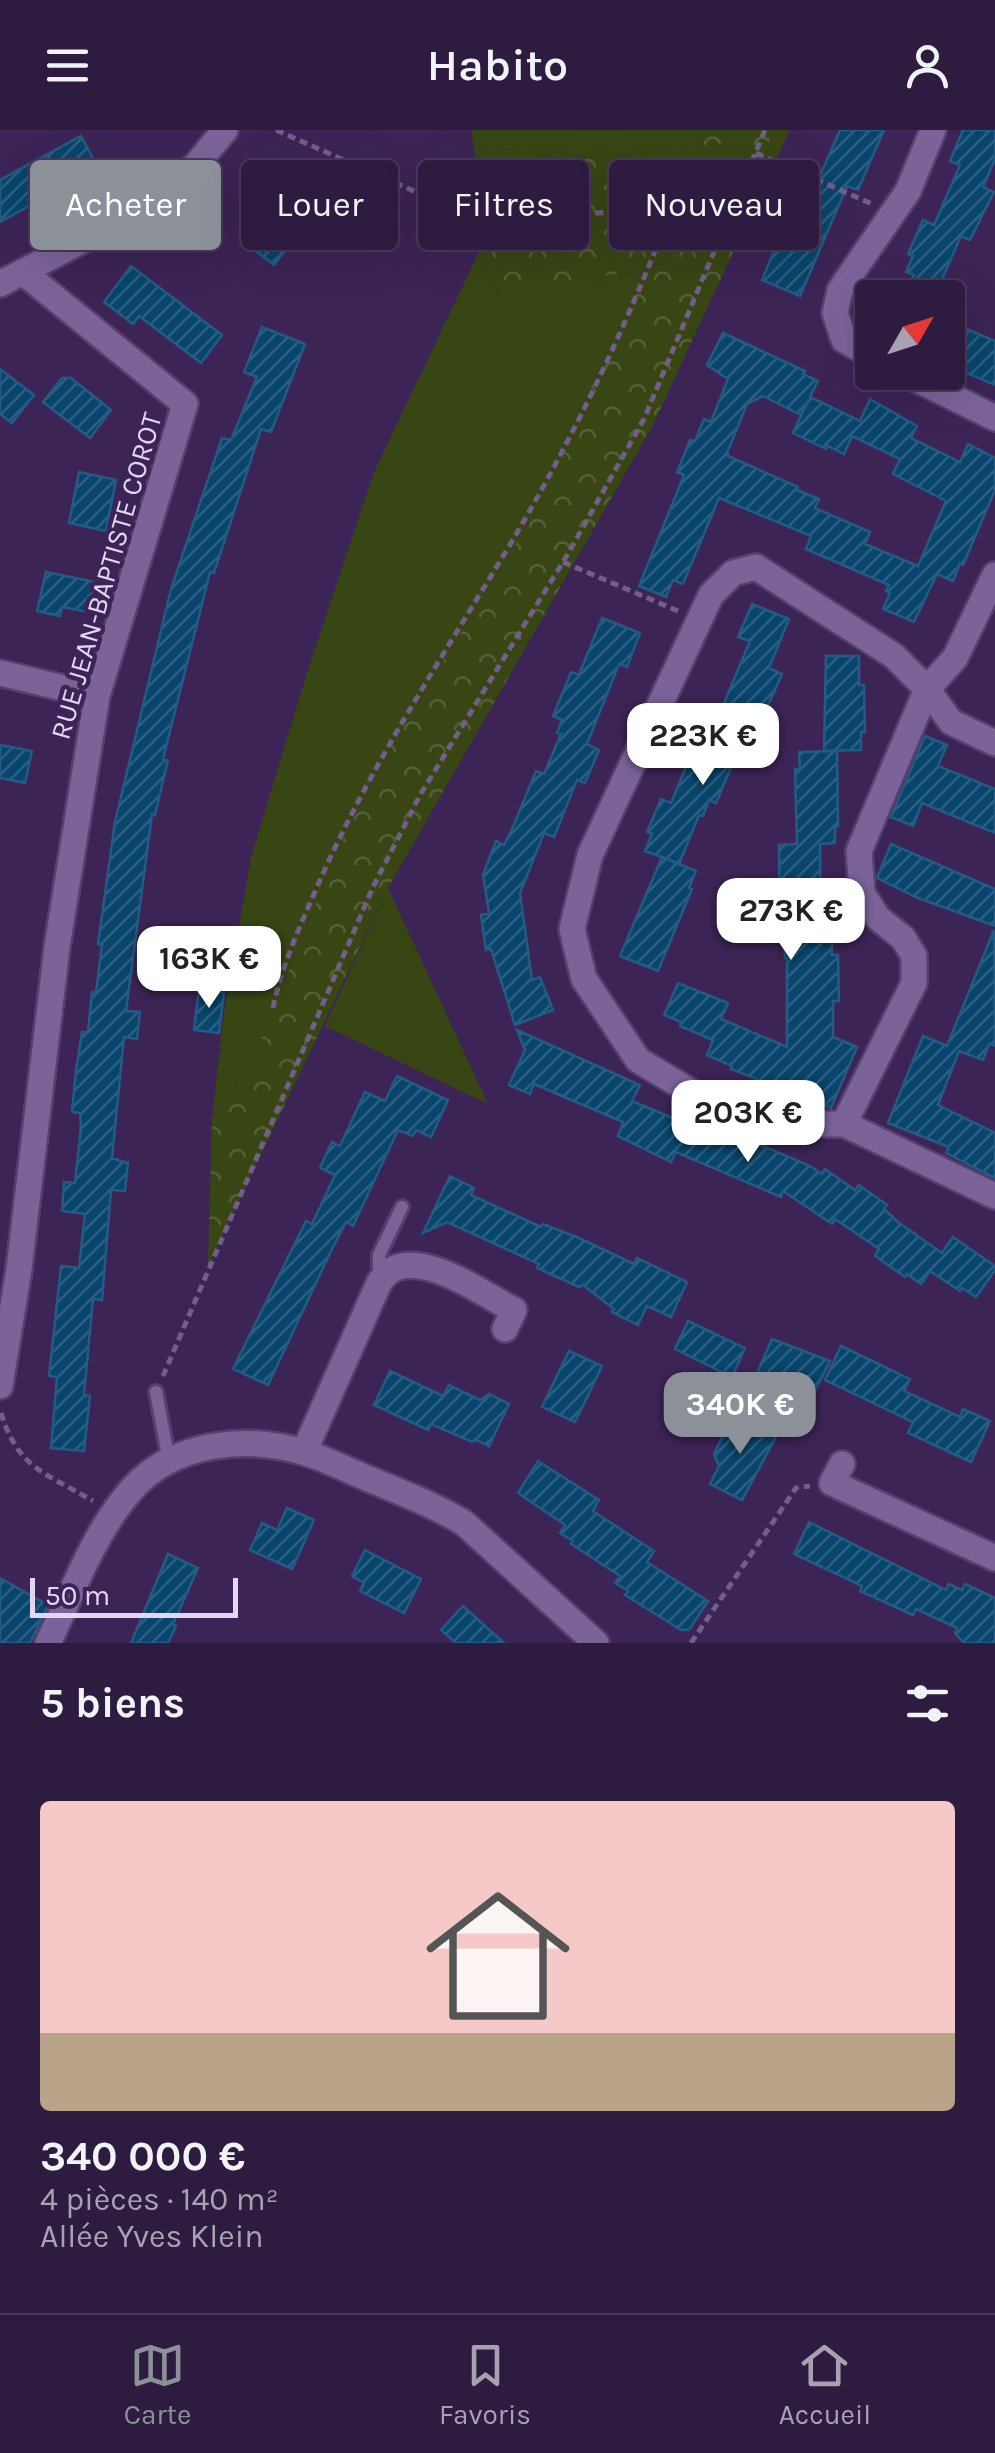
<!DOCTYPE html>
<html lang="fr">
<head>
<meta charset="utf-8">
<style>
  :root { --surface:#2d1b40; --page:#39284b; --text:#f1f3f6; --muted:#a7a1b1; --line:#483959; --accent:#8c9099 }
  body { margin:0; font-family:Karla,sans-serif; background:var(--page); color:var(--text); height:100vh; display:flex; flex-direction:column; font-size:38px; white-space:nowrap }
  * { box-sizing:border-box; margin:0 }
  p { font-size:32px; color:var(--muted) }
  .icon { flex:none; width:55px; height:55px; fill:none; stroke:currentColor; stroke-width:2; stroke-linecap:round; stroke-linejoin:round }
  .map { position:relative; height:1513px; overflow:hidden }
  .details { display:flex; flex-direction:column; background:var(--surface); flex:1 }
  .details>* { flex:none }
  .top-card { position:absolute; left:30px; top:30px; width:935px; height:90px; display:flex; gap:20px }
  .needle { width:65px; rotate:51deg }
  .tools { position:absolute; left:855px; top:150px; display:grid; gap:20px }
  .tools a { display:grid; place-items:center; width:110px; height:110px; border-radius:10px; background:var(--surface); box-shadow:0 10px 40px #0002,0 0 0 2px var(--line); font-size:50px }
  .scale { position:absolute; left:30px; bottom:25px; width:208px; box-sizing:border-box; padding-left:10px; border:5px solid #e3d6f5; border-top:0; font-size:28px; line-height:35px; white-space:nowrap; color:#e3d6f5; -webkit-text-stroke:8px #3c2456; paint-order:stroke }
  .price { position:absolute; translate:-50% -85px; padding:0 22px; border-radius:20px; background:#fff; color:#222; font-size:32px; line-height:65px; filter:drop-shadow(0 2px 5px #0008) }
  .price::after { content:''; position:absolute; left:50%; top:60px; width:30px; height:22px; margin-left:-15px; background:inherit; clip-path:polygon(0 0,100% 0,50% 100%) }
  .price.current { background:var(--accent); color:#fff }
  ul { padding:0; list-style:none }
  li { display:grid; align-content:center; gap:20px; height:530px; padding:0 40px }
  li+li { border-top:2px solid var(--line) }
  li span { display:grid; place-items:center; height:310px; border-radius:10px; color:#555 }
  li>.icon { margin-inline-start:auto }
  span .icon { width:180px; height:180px; fill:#fffc; stroke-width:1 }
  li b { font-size:42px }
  h2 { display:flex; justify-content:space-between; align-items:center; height:120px; padding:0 40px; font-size:42px }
  .tag { padding:0 35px; border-radius:10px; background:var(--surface); box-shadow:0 10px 40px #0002,0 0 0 2px var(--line); font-size:35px; line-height:90px }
  .tag.current { background:var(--accent); color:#fff }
  header { display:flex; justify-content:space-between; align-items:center; height:130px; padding:0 40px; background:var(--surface); font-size:45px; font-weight:600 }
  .dock { display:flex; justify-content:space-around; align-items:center; height:140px; border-top:2px solid var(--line); background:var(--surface); font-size:28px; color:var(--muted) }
  .dock a { display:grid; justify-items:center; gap:5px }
  .dock .current { color:var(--accent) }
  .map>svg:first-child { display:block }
</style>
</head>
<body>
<header><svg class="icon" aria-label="menu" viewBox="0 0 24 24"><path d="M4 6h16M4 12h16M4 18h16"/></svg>Habito<svg class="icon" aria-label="person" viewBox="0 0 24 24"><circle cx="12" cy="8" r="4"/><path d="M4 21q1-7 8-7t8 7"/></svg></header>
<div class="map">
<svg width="995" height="1513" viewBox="0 0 995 1513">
  <defs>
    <pattern id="forest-crowns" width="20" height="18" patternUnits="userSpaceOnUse" patternTransform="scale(2.5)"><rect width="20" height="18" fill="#384614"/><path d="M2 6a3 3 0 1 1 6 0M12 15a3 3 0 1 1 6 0" fill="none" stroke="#556037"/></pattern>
    <pattern id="building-hatch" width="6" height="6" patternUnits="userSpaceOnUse" patternTransform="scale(2.5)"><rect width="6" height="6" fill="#08456c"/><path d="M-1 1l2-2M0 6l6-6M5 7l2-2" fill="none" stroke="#2c5f82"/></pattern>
  </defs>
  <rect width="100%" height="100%" fill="#3c2456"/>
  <!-- grass -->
  <path fill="#384614" d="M471,0H707L697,21L556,28L473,12Z
    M774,0H790L747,92L741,82Z
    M487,105L497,163L632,127H653L518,410L397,606L338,718L264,903L230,967L212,989L224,882L251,727L307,543L374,342Z
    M388,758L488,974L325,896Z"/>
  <!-- forest -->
  <path fill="url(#forest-crowns)" d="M707,0H774L741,81L747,92L653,295L388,758L208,1136L212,989L230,967L264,903L338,718L397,606L518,410L653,128L632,127L620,143L497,163L473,12L556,28L697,21Z"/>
  <!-- building -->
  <path fill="url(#building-hatch)" stroke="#245b84" stroke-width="2.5" fill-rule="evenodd" d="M840,0H884L858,60L847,56L800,166L762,150L797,66L800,68L808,52L816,55Z
    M963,0H995V29L983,57L994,62L970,110L961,106L934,168H905L914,145L906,142L913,126L908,124L923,90L934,95L960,35L950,31Z
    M81,6L98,38L0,92V50Z
    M324,32L316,52L379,80L363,119L317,99L310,118L286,105L275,58Z
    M261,100L292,111L274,135L251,117Z
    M131,136L222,205L201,233L139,186L133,194L104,172Z
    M948,191L995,211V255L948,235Z
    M262,197L305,214L271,302L261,299L214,443L210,442L163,629L168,630L155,685L152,684L126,881L140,882L137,909L124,907L112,1028L128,1033L125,1061L111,1060L102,1170L93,1169L84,1265L90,1266L84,1321L51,1318L57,1247L49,1246L61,1136L79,1138L85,1084L62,1081L64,1052L75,1053L81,997L80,983L72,982L76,941L82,902H88L92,862H96L102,815L98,814L115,692L171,459L222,308L231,310L257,247L244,242Z
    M723,203L805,241L803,244L818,251L810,267L860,291L870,269L917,296L911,308L960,332L968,314L995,328V360L963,435L960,433L953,451L937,444L914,492L883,479L890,463L886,461L889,455L806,419L811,406L719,368L683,454L673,450L666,467L639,456L684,345L677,342L690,310L695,311L704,289L711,292L728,249L707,235ZM763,266L801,285L808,271L793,303L826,319L828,316L844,324L852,306L900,329L893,344L946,371L918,436L865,414L870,402L815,378L819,369L797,360L798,357L728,326L727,323L747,274Z
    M0,239L34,265L12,293L0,284Z
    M62,248H71L111,280L90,308L43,272Z
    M79,342L116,350L106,401L69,393Z
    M46,442L95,452L89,482L62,477L60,486L37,481Z
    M752,474L789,489L769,538L782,544L767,578L761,575L754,592L751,590L716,673L709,670L703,686L699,685L679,734L662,727L696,741L689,758L692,759L658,841L620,826L662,727L645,721L652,704L647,702L661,669L671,673L712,574L722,578L750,511L738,507Z
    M602,488L640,503L627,537L619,534L587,614L599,620L585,653L577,650L554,707L544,703L520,763L532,850L540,847L553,880L515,895L491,819L486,820L481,785L489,783L483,745L496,711L504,715L512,699L536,641L544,644L561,604L557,603L562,590L553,586L571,542L579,545Z
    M826,526H859V555H864L865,602H861V620L824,621Z
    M925,606L947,615L938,636L995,659V703L922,673L913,696L891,687Z
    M0,615L32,621L25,653L0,648Z
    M837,621L838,696H835V713L820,714L821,807H832V825H838L839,871H833V907L857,917L831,978L731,939L732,936L707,925L713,910L680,896L681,892L664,885L678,853L728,873L721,889L787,917V828H785L784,808H780L779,715L797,714L795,639H800L799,622Z
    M891,714L995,759V796L918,768L877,748Z
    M994,800L995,916L989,914L983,930L959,921L938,975L995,1003V1048L946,1023L949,1017L888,993L923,906L947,916Z
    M199,859L224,862L219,903L194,900Z
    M517,900L640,955L632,971L694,997L695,993L711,1000L714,995L810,1036L822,1044L825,1039L855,1060L859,1055L887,1075L884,1079L898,1092L942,1123L953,1107L995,1136V1140L976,1167L962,1158L960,1161L930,1141L921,1154L907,1144L905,1147L875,1126L879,1119L835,1089L832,1094L783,1061L781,1067L676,1022L671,1032L618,1006L623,992L534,954L530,964L509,955L525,920Z
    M397,946L448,970L431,1007L416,1000L413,1006L398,1000L353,1096L346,1092L330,1123L268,1255L233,1239L306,1091L312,1094L335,1045L320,1038L332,1012L340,1016L365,962L385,971Z
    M450,1046L474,1058L471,1065L541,1097L543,1094L579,1108L634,1134L637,1128L687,1152L671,1187L647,1176L638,1195L612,1182L614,1179L583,1155L579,1157L537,1138L539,1134L447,1092L423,1103Z
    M688,1191L745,1218L732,1247L675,1219Z
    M772,1209L830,1231L812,1267L757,1243Z
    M841,1216L910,1249L904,1261L960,1287L963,1279L990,1291L971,1332L908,1303L913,1292L825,1250Z
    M569,1221L602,1236L575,1292L542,1277Z
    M390,1241L443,1266L449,1255L480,1270L489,1264L509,1274L489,1316L477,1310L472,1312L431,1294L428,1300L374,1275Z
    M732,1287L776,1307L742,1370L710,1354L719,1336L714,1324Z
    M538,1331L599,1370L593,1381L654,1421L647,1432L708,1471L689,1500H681L625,1465L628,1461L615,1453L620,1446L571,1414L573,1411L560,1403L565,1395L518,1363Z
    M287,1378L314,1390L292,1439L250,1420L262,1393L277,1400Z
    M809,1392L946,1460L949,1454L962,1460L965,1454L995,1468V1513H964L955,1503L957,1498L916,1479L913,1485L860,1461L862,1456L794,1424Z
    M365,1420L421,1449L404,1483L360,1461L364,1453L352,1446Z
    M168,1424L198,1438L173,1494L176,1496L168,1513H131Z
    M0,1448L48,1475L30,1513H0Z
    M463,1476L504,1513H456L441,1500Z"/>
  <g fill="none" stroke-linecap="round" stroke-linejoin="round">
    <defs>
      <path id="lane" d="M379,1150V1125L402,1077
        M156,1262L169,1331"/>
      <path id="street" d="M0,154L147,76L196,35L225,0
        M872,226L844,210L835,183L840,160L908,61L933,0
        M902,242L995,288
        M0,543L97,566
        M995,613L951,592L927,559L894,526L756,437L733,443L711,465L590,725L572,799L584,849L638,930L703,969L792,994H844L995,1066
        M844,994L914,853V826L903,808L878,788L862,763L859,721L927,559L955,528L995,445
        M0,1256L19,1139L57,817L97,566L185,274L23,142
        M304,1322L379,1153C406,1107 480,1163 514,1180L505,1199
        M842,1334L832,1353L995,1428
        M48,1513C73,1461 94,1402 132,1359C174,1312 246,1305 303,1322C327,1329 351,1342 374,1351C405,1364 436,1376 464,1393L596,1513"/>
    </defs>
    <!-- lane casing -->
    <use href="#lane" stroke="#553f6b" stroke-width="18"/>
    <!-- street casing -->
    <use href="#street" stroke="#553f6b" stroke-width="30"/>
    <!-- path -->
    <path stroke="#725e8a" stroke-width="5" stroke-dasharray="8 5" stroke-linecap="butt" d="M276,0L468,85L517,91L670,76L722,108
      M756,23L872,74
      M563,432L678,481
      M273,878C281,838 298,801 314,764C367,640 442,528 511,413C575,305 627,195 672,78
      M163,1246L373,757L420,665L569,422L644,289L765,0
      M1,1283C18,1339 46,1343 93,1371
      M691,1513L796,1358L810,1356"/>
    <!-- lane -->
    <use href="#lane" stroke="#7b639a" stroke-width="12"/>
    <!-- street -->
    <use href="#street" stroke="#7b639a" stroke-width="25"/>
  </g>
  <g text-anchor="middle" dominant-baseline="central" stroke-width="9" stroke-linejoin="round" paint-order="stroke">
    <!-- street labels -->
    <g font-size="28" fill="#e3d6f5" stroke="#3c2456">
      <text transform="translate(106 446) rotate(-74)">RUE JEAN-BAPTISTE COROT</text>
    </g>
  </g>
</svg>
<div class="tools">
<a><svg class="needle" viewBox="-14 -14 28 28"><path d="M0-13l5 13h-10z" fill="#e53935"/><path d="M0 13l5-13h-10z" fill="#a7a1b1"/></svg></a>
</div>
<div class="scale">50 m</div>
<b class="price" style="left:703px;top:658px">223K €</b>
<b class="price" style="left:791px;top:833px">273K €</b>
<b class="price" style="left:209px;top:881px">163K €</b>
<b class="price" style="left:748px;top:1035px">203K €</b>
<b class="price current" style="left:740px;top:1327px">340K €</b>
<div class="top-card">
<a class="tag current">Acheter</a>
<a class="tag">Louer</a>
<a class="tag">Filtres</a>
<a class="tag">Nouveau</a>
</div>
</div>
<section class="details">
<h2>5 biens<svg class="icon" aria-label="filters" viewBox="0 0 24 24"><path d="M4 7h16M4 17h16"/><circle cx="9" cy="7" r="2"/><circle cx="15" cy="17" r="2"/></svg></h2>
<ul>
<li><span style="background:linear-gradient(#f6c9c9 75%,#b9a48a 0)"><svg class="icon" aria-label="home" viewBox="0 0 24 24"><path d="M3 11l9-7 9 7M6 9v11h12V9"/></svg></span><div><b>340 000 €</b><p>4 pièces · 140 m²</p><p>Allée Yves Klein</p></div></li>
</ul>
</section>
<nav class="dock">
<a class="current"><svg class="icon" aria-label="map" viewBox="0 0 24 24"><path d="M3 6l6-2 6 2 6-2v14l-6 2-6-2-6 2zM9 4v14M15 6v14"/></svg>Carte</a>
<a><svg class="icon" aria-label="saved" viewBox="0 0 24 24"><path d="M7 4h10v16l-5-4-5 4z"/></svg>Favoris</a>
<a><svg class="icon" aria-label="home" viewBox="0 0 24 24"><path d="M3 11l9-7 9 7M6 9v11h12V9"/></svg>Accueil</a>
</nav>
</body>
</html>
